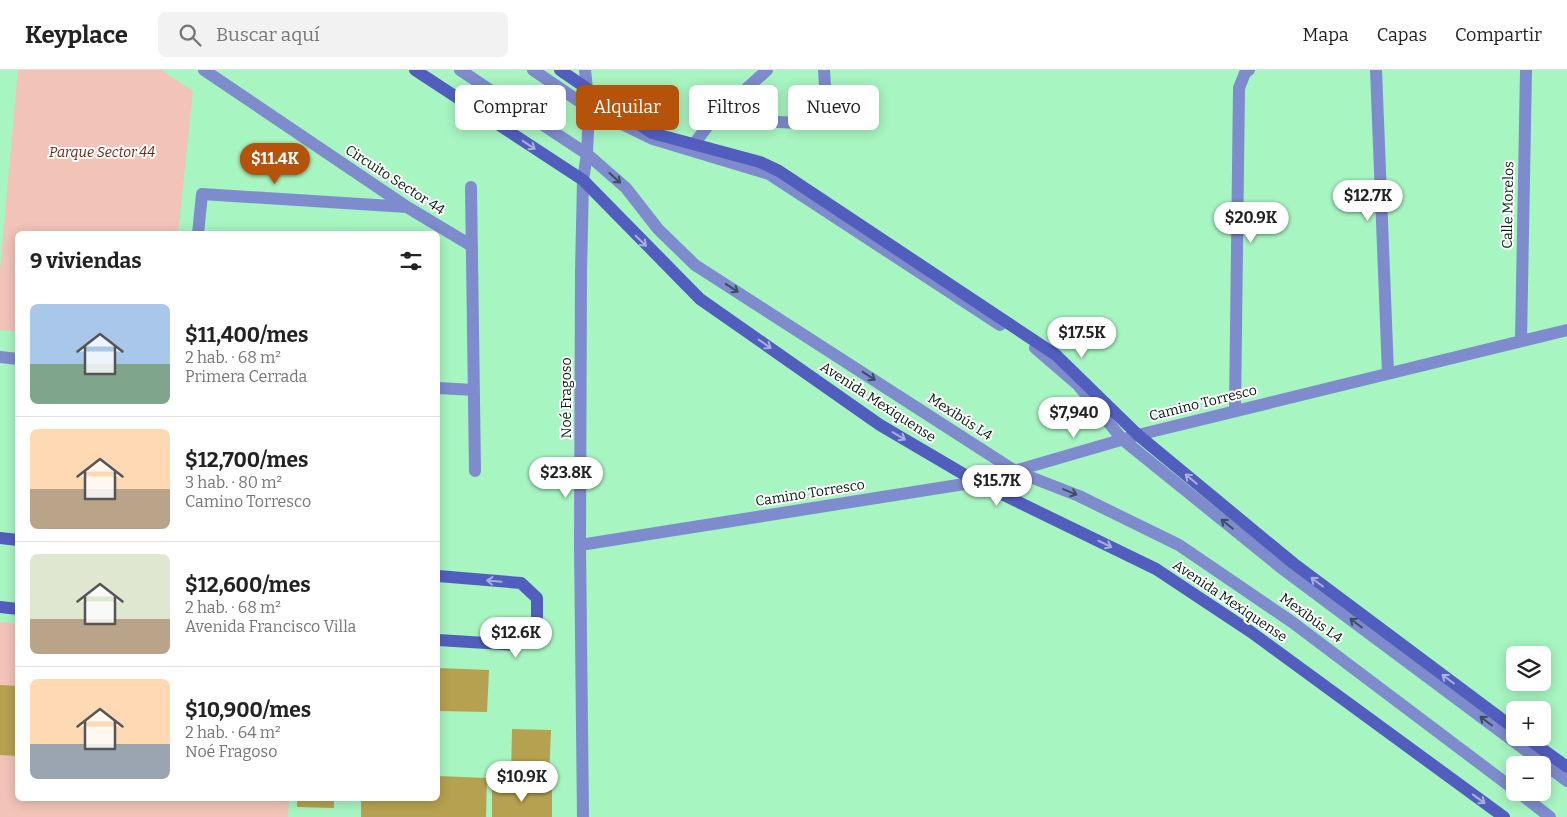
<!DOCTYPE html>
<html lang="es">
<head>
<meta charset="utf-8">
<style>
  :root { --surface:#fff; --page:#f2f2f2; --text:#222; --muted:#767676; --line:#e0e0e0; --accent:#b45309 }
  body { margin:0; font-family:Bitter,serif; background:var(--page); color:var(--text); height:100vh; display:flex; flex-direction:column; font-size:19px; white-space:nowrap }
  * { box-sizing:border-box; margin:0 }
  p { font-size:16px; color:var(--muted) }
  .icon { flex:none; width:28px; height:28px; fill:none; stroke:currentColor; stroke-width:2; stroke-linecap:round; stroke-linejoin:round }
  .map { position:relative; flex:1; overflow:hidden }
  .side { position:absolute; left:15px; top:161px; width:425px; height:570px; display:flex; flex-direction:column; background:var(--surface); border-radius:8px; box-shadow:0 2px 12px #0003 }
  .side>* { flex:none }
  .banner { position:absolute; left:455px; top:15px; width:475px; height:45px; display:flex; gap:10px }
  .fabs { position:absolute; left:1506px; top:576px; display:grid; gap:10px }
  .fabs a { display:grid; place-items:center; width:45px; height:45px; border-radius:8px; background:var(--surface); box-shadow:0 2px 12px #0003; font-size:25px }
  .price { position:absolute; translate:-50% -42px; padding:0 11px; border-radius:18px; background:#fff; color:#222; font-size:16px; line-height:32px; filter:drop-shadow(0 1px 2px #0008) }
  .price::after { content:''; position:absolute; left:50%; top:30px; width:15px; height:11px; margin-left:-8px; background:inherit; clip-path:polygon(0 0,100% 0,50% 100%) }
  .price.on { background:var(--accent); color:#fff }
  ul { padding:0; list-style:none }
  li { display:flex; align-items:center; gap:15px; height:125px; padding:0 15px }
  li+li { border-top:1px solid var(--line) }
  li span { display:grid; place-items:center; flex:none; width:140px; height:100px; border-radius:8px; color:#555 }
  li>.icon { margin-inline-start:auto }
  span .icon { width:60px; height:60px; fill:#fffc; stroke-width:1 }
  li b { font-size:21px }
  h2 { display:flex; justify-content:space-between; align-items:center; height:60px; padding:0 15px; font-size:21px }
  .pill { padding:0 18px; border-radius:8px; background:var(--surface); box-shadow:0 2px 12px #0003; font-size:18px; line-height:45px }
  .pill.on { background:var(--accent); color:#fff }
  header { display:flex; align-items:center; gap:30px; box-sizing:border-box; height:70px; padding:0 25px; background:var(--surface); border-bottom:1px solid var(--line) }
  header strong { font-size:24px }
  nav { display:flex; gap:28px; margin-inline-start:auto; font-size:18px }
  .search { width:350px; height:45px; background:var(--page); display:flex; align-items:center; gap:12px; box-sizing:border-box; padding:0 18px; border-radius:8px; color:var(--muted); font-size:19px }
  .map>svg:first-child { display:block }
</style>
</head>
<body>
<header>
<strong>Keyplace</strong>
<div class="search"><svg class="icon" aria-label="search" viewBox="0 0 24 24"><circle cx="10" cy="10" r="6"/><path d="M15 15l6 6"/></svg>Buscar aquí</div>
<nav><a>Mapa</a><a>Capas</a><a>Compartir</a></nav>
</header>
<div class="map">
<svg width="1567" height="747" viewBox="0 0 1567 747">
  <rect width="100%" height="100%" fill="#a7f5c1"/>
  <!-- green -->
  <path fill="#f2c3b7" d="M18,0H161L193,21L178,164H18L17,262L0,260V201Z
    M0,552L17,553L18,729H289L288,747H0Z"/>
  <!-- building -->
  <path fill="#b6a150" d="M438,598L489,600L487,642L438,641Z
    M0,615L18,616V686L0,685Z
    M512,659L551,660L549,709L511,708Z
    M438,706L487,708L486,747H361V729H438Z
    M492,719L552,720V747H492Z
    M297,729H334V738L297,737Z"/>
  <g fill="none" stroke-linecap="round" stroke-linejoin="round">
    <!-- lane -->
    <path stroke="#7e8bcc" stroke-width="12" d="M460,0L587,84L626,118L658,159L695,195L1015,401L1079,426L1179,475L1292,552L1515,720
      M533,0L589,38L653,69L769,104L1000,255
      M713,49L799,53L816,48L826,33L824,0
      M694,74L713,49L767,0
      M1035,278L1078,315L1122,369L1284,500L1567,711
      M1518,722L1550,747"/>
    <!-- street -->
    <path stroke="#7e8bcc" stroke-width="12" d="M204,0L407,137L472,176
      M1376,0L1388,303
      M471,117L475,401
      M198,164L202,124L407,137
      M1521,271L1526,0
      M0,287L18,289
      M438,318L474,320
      M1235,340L1239,18L1245,3L1249,0
      M580,475L977,412L1138,365L1567,260
      M583,747L580,475L581,202L583,110L587,84L589,38L585,0"/>
    <!-- secondary -->
    <path stroke="#525ebe" stroke-width="12" d="M415,0L583,110L700,229L880,355L977,412L1156,499L1251,562L1504,747
      M560,0L652,63L760,92L779,101L1056,285L1138,365L1293,493L1515,659
      M0,468L18,470
      M438,506L521,513L537,528V558L517,575L438,570
      M0,537L18,539
      M1527,668L1567,697"/>
  </g>
  <!-- one-way arrows -->
  <defs><path id="oneway-shaft" d="M-6 0H5M1.5-3L5.5 0L1.5 3" fill="none" stroke-width="1.6" stroke-linecap="round" stroke-linejoin="round" transform="scale(1.25)"/></defs>
  <g stroke="#a8aede">
    <use href="#oneway-shaft" transform="translate(529 75) rotate(33)"/>
    <use href="#oneway-shaft" transform="translate(641 171) rotate(44)"/>
    <use href="#oneway-shaft" transform="translate(765 274) rotate(35)"/>
    <use href="#oneway-shaft" transform="translate(899 366) rotate(31)"/>
    <use href="#oneway-shaft" transform="translate(1191 409) rotate(-140)"/>
    <use href="#oneway-shaft" transform="translate(1105 474) rotate(26)"/>
    <use href="#oneway-shaft" transform="translate(494 511) rotate(-175)"/>
    <use href="#oneway-shaft" transform="translate(1317 512) rotate(-143)"/>
    <use href="#oneway-shaft" transform="translate(1448 609) rotate(-143)"/>
    <use href="#oneway-shaft" transform="translate(1479 729) rotate(36)"/>
  </g>
  <g stroke="#394e61">
    <use href="#oneway-shaft" transform="translate(615 108) rotate(42)"/>
    <use href="#oneway-shaft" transform="translate(732 218) rotate(33)"/>
    <use href="#oneway-shaft" transform="translate(869 306) rotate(33)"/>
    <use href="#oneway-shaft" transform="translate(1070 422) rotate(22)"/>
    <use href="#oneway-shaft" transform="translate(1227 454) rotate(-141)"/>
    <use href="#oneway-shaft" transform="translate(1356 553) rotate(-143)"/>
    <use href="#oneway-shaft" transform="translate(1486 651) rotate(-143)"/>
  </g>
  <g text-anchor="middle" dominant-baseline="central" stroke-width="4" stroke-linejoin="round" paint-order="stroke">
    <!-- park labels -->
    <g font-size="14" font-style="italic" fill="#712310" stroke="#fff">
      <text x="102" y="82">Parque Sector 44</text>
    </g>
    <!-- street labels -->
    <g font-size="14" fill="#001c0a" stroke="#fff">
      <text transform="translate(395 110) rotate(33)">Circuito Sector 44</text>
      <text transform="translate(1508 135) rotate(-89)">Calle Morelos</text>
      <text transform="translate(566 328) rotate(-90)">Noé Fragoso</text>
      <text transform="translate(878 332) rotate(33)">Avenida Mexiquense</text>
      <text transform="translate(1203 333) rotate(-14)">Camino Torresco</text>
      <text transform="translate(960 347) rotate(33)">Mexibús L4</text>
      <text transform="translate(810 423) rotate(-9)">Camino Torresco</text>
      <text transform="translate(1230 531) rotate(34)">Avenida Mexiquense</text>
      <text transform="translate(1311 548) rotate(36)">Mexibús L4</text>
    </g>
  </g>
</svg>
<div class="fabs">
<a><svg class="icon" aria-label="layers" viewBox="0 0 24 24"><path d="M12 4l9 5-9 5-9-5zM3 14l9 5 9-5"/></svg></a>
<a>+</a>
<a>−</a>
</div>
<b class="price on" style="left:275px;top:115px">$11.4K</b>
<b class="price" style="left:1368px;top:152px">$12.7K</b>
<b class="price" style="left:1251px;top:174px">$20.9K</b>
<b class="price" style="left:1082px;top:289px">$17.5K</b>
<b class="price" style="left:1074px;top:369px">$7,940</b>
<b class="price" style="left:566px;top:429px">$23.8K</b>
<b class="price" style="left:997px;top:437px">$15.7K</b>
<b class="price" style="left:516px;top:589px">$12.6K</b>
<b class="price" style="left:522px;top:733px">$10.9K</b>
<div class="banner">
<a class="pill">Comprar</a>
<a class="pill on">Alquilar</a>
<a class="pill">Filtros</a>
<a class="pill">Nuevo</a>
</div>
<section class="side">
<h2>9 viviendas<svg class="icon" aria-label="filters" viewBox="0 0 24 24"><path d="M4 7h16M4 17h16"/><circle cx="9" cy="7" r="2"/><circle cx="15" cy="17" r="2"/></svg></h2>
<ul>
<li><span style="background:linear-gradient(#a9c7e8 60%,#7fa58c 0)"><svg class="icon" aria-label="home" viewBox="0 0 24 24"><path d="M3 11l9-7 9 7M6 9v11h12V9"/></svg></span><div><b>$11,400/mes</b><p>2 hab. · 68 m²</p><p>Primera Cerrada</p></div></li>
<li><span style="background:linear-gradient(#ffd9b3 60%,#b9a48a 0)"><svg class="icon" aria-label="home" viewBox="0 0 24 24"><path d="M3 11l9-7 9 7M6 9v11h12V9"/></svg></span><div><b>$12,700/mes</b><p>3 hab. · 80 m²</p><p>Camino Torresco</p></div></li>
<li><span style="background:linear-gradient(#dfe7d0 65%,#b9a48a 0)"><svg class="icon" aria-label="home" viewBox="0 0 24 24"><path d="M3 11l9-7 9 7M6 9v11h12V9"/></svg></span><div><b>$12,600/mes</b><p>2 hab. · 68 m²</p><p>Avenida Francisco Villa</p></div></li>
<li><span style="background:linear-gradient(#ffd9b3 65%,#9aa5b1 0)"><svg class="icon" aria-label="home" viewBox="0 0 24 24"><path d="M3 11l9-7 9 7M6 9v11h12V9"/></svg></span><div><b>$10,900/mes</b><p>2 hab. · 64 m²</p><p>Noé Fragoso</p></div></li>
</ul>
</section>
</div>
</body>
</html>
